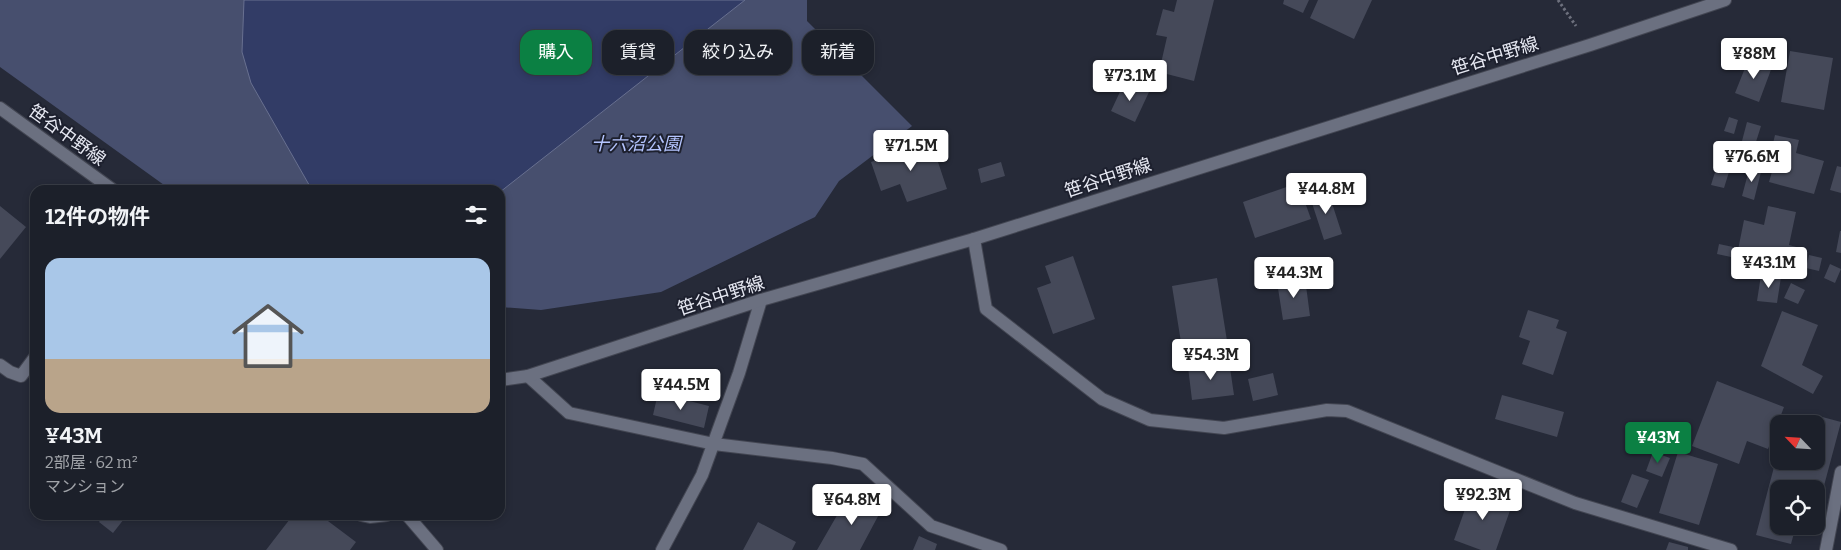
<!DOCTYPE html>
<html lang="ja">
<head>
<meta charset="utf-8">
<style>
  :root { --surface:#1c202a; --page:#292d36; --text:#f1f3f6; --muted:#a0a3a8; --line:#3a3e47; --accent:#0b8043 }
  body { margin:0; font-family:Bitter,"Noto Sans JP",serif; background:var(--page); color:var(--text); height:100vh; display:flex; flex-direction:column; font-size:19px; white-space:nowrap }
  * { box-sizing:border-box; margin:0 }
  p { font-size:16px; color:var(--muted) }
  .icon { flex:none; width:28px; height:28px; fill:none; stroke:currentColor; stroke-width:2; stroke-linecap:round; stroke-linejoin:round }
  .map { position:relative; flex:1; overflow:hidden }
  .drawer { position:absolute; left:30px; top:185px; width:475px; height:335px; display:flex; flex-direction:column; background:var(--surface); border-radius:15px; box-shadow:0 2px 8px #0003,0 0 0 1px var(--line) }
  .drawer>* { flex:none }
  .guide { position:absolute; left:520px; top:30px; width:475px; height:45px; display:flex; gap:10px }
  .needle { width:32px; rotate:295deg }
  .tools { position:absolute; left:1770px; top:415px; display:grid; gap:10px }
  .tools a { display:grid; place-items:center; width:55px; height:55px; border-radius:10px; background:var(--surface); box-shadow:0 2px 8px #0003,0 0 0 1px var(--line); font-size:25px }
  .price { position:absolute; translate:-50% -42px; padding:0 11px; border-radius:5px; background:#fff; color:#222; font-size:16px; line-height:32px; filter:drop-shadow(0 1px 2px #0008) }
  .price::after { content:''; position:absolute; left:50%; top:30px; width:15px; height:11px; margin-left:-8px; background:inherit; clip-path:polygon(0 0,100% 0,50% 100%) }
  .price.selected { background:var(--accent); color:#fff }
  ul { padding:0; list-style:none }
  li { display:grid; align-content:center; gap:10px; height:265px; padding:0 15px }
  li span { display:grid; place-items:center; height:155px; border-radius:15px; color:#555 }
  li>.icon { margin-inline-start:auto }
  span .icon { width:90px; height:90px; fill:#fffc; stroke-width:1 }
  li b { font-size:21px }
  h2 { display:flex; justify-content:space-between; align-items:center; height:60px; padding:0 15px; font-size:21px }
  .pill { padding:0 18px; border-radius:15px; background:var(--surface); box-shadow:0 2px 8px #0003,0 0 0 1px var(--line); font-size:18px; line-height:45px }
  .pill.selected { background:var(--accent); color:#fff }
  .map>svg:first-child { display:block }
</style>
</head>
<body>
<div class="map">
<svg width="1841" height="550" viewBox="0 0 1841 550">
  <rect width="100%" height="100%" fill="#262a38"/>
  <!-- green -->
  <path fill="#474f6e" d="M0,0H807V21L912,126L839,181L815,217L661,292L541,310L500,307V190H171L0,67Z"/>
  <!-- water -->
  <path fill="#323c66" stroke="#687090" d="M244,0H745L500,192V190H312L251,83L242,52Z"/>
  <!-- building -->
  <path fill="#454959" d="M1177,0H1214L1194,81L1159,72L1167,37L1156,35L1163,9L1174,12Z
    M1284,0H1309L1303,13L1283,4Z
    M1318,0H1372L1354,39L1310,18Z
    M1790,51L1833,58L1824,110L1781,102Z
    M1749,58L1772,67L1759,102L1735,93Z
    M1125,81L1149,92L1135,122L1111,111Z
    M1729,117L1738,120L1734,134L1724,131Z
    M1747,122L1761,126L1755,145L1742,141Z
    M1775,135L1799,140L1796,153L1824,161L1814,194L1769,182L1776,158L1770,156Z
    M931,141L947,189L907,202L900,184L881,191L871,162Z
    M1001,162L1005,176L981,183L978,169Z
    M1750,166L1762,168L1754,200L1742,196Z
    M1837,166L1841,167V193L1830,190Z
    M1716,169L1729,172L1724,188L1711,185Z
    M1298,183L1311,219L1255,238L1243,202Z
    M1328,191L1342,234L1324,240L1310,197Z
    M0,206L26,227L0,259Z
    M1768,206L1796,212L1789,245L1800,248L1794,273L1736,260L1744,220L1764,225Z
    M1840,231H1841V253L1836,252Z
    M1719,244L1733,247L1731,257L1717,254Z
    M1809,255L1822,258L1819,271L1806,268Z
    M1073,256L1095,319L1053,334L1037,288L1051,283L1045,266Z
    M1830,264L1841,269L1835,283L1824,278Z
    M1761,275L1781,277L1777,303L1757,301Z
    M1217,278L1228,347L1183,355L1172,286Z
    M1305,278L1310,316L1283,320L1277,282Z
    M1791,283L1805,290L1798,304L1784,298Z
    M1528,310L1559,320L1556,328L1567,332L1553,375L1522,364L1530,341L1519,337Z
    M1782,311L1818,325L1802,365L1823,376L1813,394L1761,366Z
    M1229,361L1234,395L1192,400L1188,367Z
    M1273,373L1278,395L1253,401L1248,379Z
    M1717,381L1784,407L1768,449L1747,441L1739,464L1692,446Z
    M658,393L709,406L704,428L653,415Z
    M1502,395L1564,412L1557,437L1495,419Z
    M1815,415L1841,422L1821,497L1816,496V489H1779V526H1796L1791,544L1756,535L1778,452L1779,461H1816V424H1812Z
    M1653,452L1670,458L1662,477L1646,471Z
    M1678,452L1718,464L1699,525L1659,513Z
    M1632,474L1649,480L1637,508L1621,502Z
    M1473,487L1513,502L1496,550H1481L1454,540Z
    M868,496L884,505L860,550H817L847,498L862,507Z
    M104,515H118L124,519L113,533L99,522Z
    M293,515H320L356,542L350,550H266Z
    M758,522L796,542L792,550H743Z
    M919,536L937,544L935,550H913Z
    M1669,542L1688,547V550H1666Z"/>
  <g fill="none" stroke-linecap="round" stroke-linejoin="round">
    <defs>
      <path id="lane" d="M0,365L10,372L21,376L35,357
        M361,515L370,517L387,515"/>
      <path id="street" d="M974,239L986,309L1102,399L1150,420L1224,428L1327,410L1347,411L1575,503L1731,550
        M528,376L569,413L714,444L832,458L863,464L931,526L1001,550
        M407,515L437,550
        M662,550L702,475L739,373L761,300
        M1826,550L1841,472"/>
      <path id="secondary" d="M0,108L113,190
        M500,380L528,376L761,300L974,239L1590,45L1725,0"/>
    </defs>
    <!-- lane casing -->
    <use href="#lane" stroke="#434652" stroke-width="14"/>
    <!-- street casing -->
    <use href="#street" stroke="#434652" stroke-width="14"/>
    <!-- secondary casing -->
    <use href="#secondary" stroke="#434652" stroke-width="14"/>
    <!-- path -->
    <path stroke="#6d707d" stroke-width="3" stroke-dasharray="2.5 2.5" stroke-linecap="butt" d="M1558,0L1576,26"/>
    <!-- lane -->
    <use href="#lane" stroke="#6b7080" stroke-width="12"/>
    <!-- street -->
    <use href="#street" stroke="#6b7080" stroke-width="12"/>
    <!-- secondary -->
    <use href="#secondary" stroke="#6b7080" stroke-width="12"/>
  </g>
  <g text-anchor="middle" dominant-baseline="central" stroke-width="4" stroke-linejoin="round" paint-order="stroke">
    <!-- street labels -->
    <g font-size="18" fill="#e6e8f2" stroke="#1d202e">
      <text transform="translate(1495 56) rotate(-17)">笹谷中野線</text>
      <text transform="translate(67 135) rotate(36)">笹谷中野線</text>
      <text transform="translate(1108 178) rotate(-18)">笹谷中野線</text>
      <text transform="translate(721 296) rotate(-18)">笹谷中野線</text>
    </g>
    <!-- park labels -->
    <g font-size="18" font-style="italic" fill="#b5c5ff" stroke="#1d202e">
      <text x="636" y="144">十六沼公園</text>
    </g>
  </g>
</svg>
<div class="tools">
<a><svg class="needle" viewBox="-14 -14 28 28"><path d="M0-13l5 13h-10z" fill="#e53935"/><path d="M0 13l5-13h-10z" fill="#a0a3a8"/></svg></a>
<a><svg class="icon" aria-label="locate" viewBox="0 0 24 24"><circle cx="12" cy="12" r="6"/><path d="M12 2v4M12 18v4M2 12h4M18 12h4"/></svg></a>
</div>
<b class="price" style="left:1754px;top:80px">¥88M</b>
<b class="price" style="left:1130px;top:102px">¥73.1M</b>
<b class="price" style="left:911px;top:172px">¥71.5M</b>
<b class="price" style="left:1752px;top:183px">¥76.6M</b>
<b class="price" style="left:1326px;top:215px">¥44.8M</b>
<b class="price" style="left:1769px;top:289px">¥43.1M</b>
<b class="price" style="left:1294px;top:299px">¥44.3M</b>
<b class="price" style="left:1211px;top:381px">¥54.3M</b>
<b class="price" style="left:681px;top:411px">¥44.5M</b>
<b class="price selected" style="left:1658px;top:464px">¥43M</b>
<b class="price" style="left:1483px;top:521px">¥92.3M</b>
<b class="price" style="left:852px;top:526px">¥64.8M</b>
<div class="guide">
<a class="pill selected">購入</a>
<a class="pill">賃貸</a>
<a class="pill">絞り込み</a>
<a class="pill">新着</a>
</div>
<section class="drawer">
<h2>12件の物件<svg class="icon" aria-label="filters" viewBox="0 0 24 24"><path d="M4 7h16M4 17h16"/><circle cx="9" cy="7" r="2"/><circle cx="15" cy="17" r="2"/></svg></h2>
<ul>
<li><span style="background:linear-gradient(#a9c7e8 65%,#b9a48a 0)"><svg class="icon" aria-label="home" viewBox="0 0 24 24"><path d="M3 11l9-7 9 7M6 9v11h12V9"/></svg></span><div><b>¥43M</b><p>2部屋 · 62 m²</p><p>マンション</p></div></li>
</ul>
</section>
</div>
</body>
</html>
